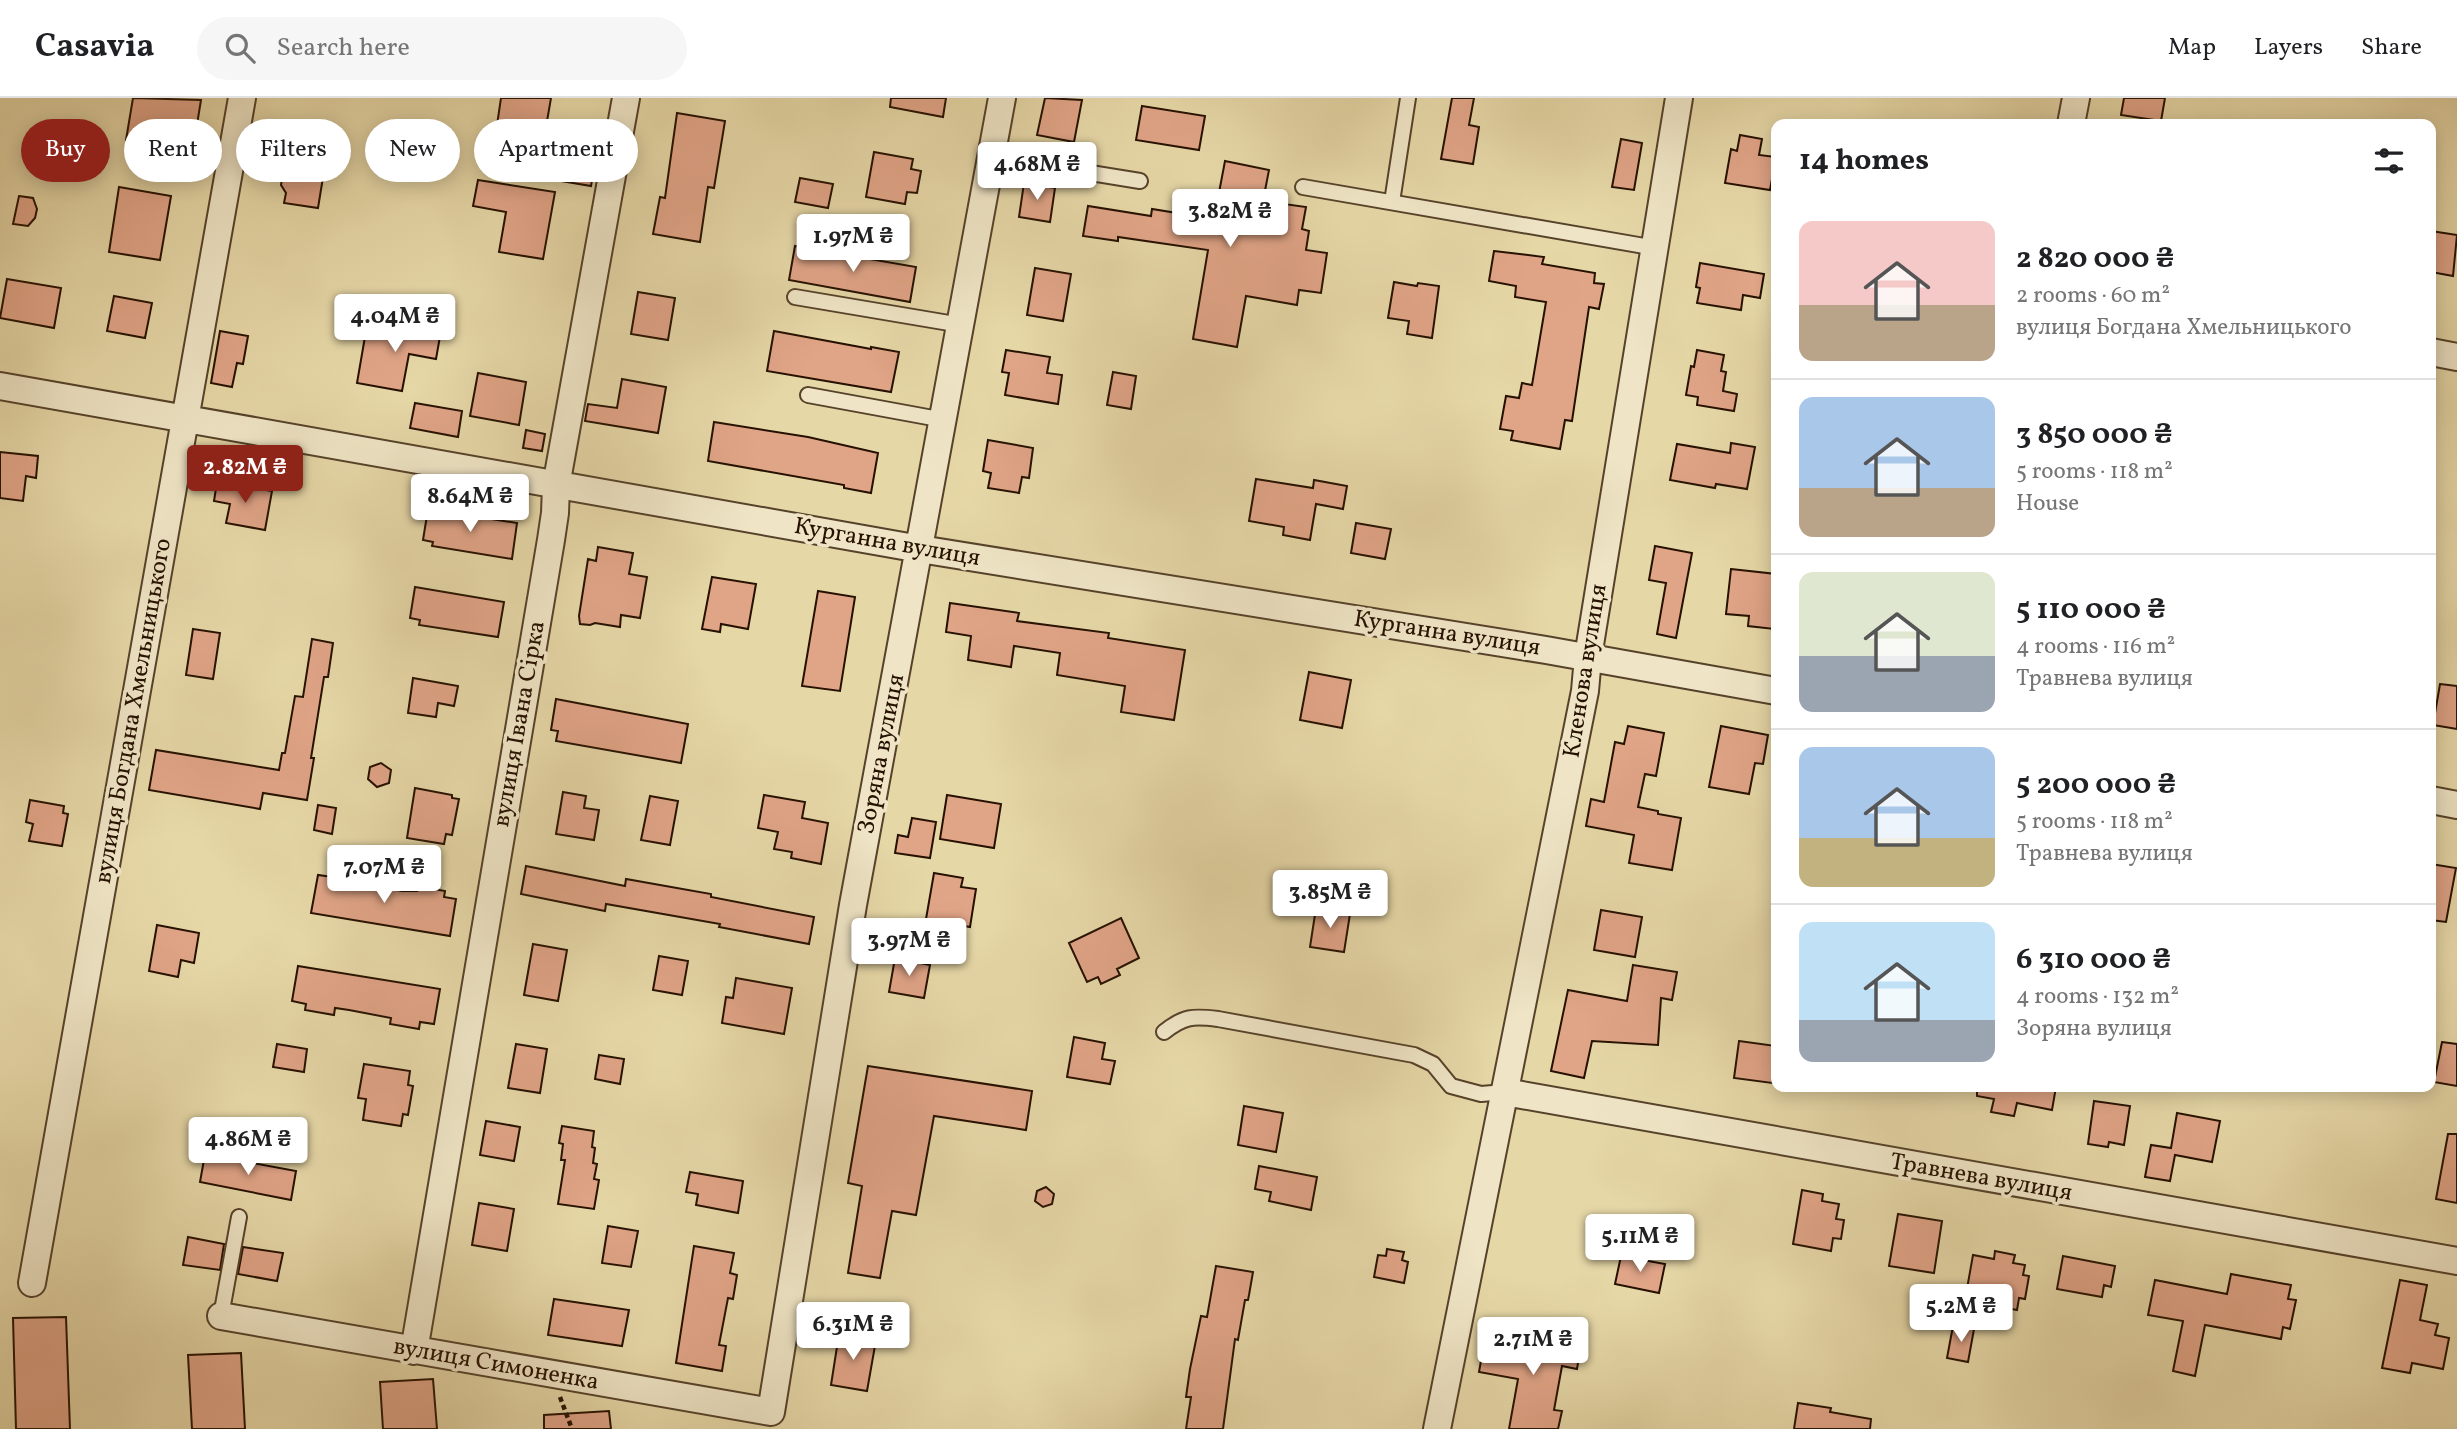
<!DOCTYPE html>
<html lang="en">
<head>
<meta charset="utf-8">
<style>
  :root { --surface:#fff; --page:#f6f6f6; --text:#202124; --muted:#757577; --line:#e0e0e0; --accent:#8f2418 }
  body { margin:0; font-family:Vollkorn,serif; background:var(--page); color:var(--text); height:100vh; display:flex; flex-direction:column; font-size:26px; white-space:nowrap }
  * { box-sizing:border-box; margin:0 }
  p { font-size:23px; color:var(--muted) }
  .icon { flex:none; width:38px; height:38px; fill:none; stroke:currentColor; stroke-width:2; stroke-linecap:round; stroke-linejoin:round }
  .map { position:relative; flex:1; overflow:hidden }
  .drawer { position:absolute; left:1771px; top:21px; width:665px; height:973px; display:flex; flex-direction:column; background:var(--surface); border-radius:14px; box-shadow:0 4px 18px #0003 }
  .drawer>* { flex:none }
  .hud { position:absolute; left:21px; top:21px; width:665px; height:63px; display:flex; gap:14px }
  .price { position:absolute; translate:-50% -60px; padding:0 16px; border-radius:7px; background:#fff; color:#222; font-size:23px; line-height:46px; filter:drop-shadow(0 2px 4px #0008) }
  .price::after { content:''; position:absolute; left:50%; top:42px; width:21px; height:16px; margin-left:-10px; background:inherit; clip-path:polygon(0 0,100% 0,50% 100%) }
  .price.active { background:var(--accent); color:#fff }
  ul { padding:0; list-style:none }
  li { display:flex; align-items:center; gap:21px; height:175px; padding:0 28px }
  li+li { border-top:2px solid var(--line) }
  li span { display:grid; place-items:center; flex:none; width:196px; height:140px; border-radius:14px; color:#555 }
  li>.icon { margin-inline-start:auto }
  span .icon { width:84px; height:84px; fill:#fffc; stroke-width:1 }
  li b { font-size:30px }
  h2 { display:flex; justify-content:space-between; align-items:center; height:84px; padding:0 28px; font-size:30px }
  .chip { padding:0 24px; border-radius:32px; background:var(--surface); box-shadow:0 4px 18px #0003; font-size:24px; line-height:63px }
  .chip.active { background:var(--accent); color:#fff }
  header { display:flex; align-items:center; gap:42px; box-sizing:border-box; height:98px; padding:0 35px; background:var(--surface); border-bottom:2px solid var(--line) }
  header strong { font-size:33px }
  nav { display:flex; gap:38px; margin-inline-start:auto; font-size:24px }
  .search { width:490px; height:63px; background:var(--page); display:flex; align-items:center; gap:18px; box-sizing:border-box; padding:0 24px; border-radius:38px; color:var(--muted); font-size:26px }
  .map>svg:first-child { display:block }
</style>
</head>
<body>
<header>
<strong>Casavia</strong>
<div class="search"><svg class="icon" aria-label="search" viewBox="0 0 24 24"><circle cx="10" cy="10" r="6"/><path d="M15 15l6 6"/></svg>Search here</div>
<nav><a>Map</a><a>Layers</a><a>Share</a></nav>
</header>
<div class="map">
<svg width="2457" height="1331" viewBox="0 0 2457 1331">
  <rect width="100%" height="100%" fill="#e6d7a7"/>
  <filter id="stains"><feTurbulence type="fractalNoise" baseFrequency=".00286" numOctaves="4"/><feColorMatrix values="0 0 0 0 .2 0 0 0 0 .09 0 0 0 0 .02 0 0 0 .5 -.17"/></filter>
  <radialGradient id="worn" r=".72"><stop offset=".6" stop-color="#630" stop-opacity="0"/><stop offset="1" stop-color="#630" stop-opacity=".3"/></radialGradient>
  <!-- building -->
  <path fill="#e0a487" stroke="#261100" stroke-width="2" d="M133,0L201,2L194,45L182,43L180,51L126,42Z
    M501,0H551L545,35L497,27Z
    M891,0H946L943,19L890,9Z
    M1045,0L1082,2L1074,44L1037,37Z
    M1452,0H1474L1469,27L1479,29L1473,66L1441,61Z
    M2124,0H2165L2161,23L2121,17Z
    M1142,8L1205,18L1199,52L1136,42Z
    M677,15L725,23L714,90L708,89L700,144L653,136L660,99L665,100Z
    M1740,37L1762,41L1759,57L1776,59L1770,92L1725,85L1731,51L1737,53Z
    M1621,41L1642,45L1634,92L1612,89Z
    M874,54L913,61L911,71L921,73L917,95L907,94L905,106L866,99Z
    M292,55L326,61L318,110L284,105L286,95L281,87L283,73L290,69Z
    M547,57L595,65L591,88L543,80Z
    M1225,63L1269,72L1263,103L1306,109L1302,131L1309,133L1306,152L1327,155L1321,195L1299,192L1297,207L1246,198L1237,249L1193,241L1208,152L1118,139V143L1083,138L1088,108L1151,118L1152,111L1214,121Z
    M800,80L833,86L828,110L795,104Z
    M478,82L555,94L543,161L499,154L506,114L473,108Z
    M1024,85L1055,90L1050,124L1019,119Z
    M119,89L171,98L160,162L109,154Z
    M19,98L33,100L37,111L35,120L28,128L13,126Z
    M2431,133L2457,137L2453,178L2431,174Z
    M795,148L916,169L910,204L789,182Z
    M1494,153L1544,159L1542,166L1595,175L1594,185L1604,186L1599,211L1589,209L1572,323L1565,322L1560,351L1511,342L1513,333L1500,331L1506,298L1519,300L1522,285L1532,287L1546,204L1515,199L1516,188L1489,183Z
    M1700,165L1764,176L1760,200L1743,197L1741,212L1697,205L1700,190L1696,189Z
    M1035,170L1071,176L1063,223L1027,217Z
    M7,181L61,190L54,230L0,220Z
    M1394,184L1417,188L1418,185L1439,188L1432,240L1407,236L1409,223L1388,220Z
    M638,194L675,200L668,242L631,236Z
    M114,198L152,205L145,240L107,233Z
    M422,223L442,227L436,261L409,256L402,293L357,285L367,227L419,237Z
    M220,233L248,238L243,266L237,265L232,289L211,285Z
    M774,233L871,251V249L899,254L891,294L767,273Z
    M1006,252L1050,259L1047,275L1062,277L1058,306L1005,297L1009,275L1002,274Z
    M1697,252L1724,257L1721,273L1726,274L1723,293L1737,296L1734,313L1697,307L1698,299L1686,297L1691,268L1694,269Z
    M1113,274L1136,278L1131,311L1107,307Z
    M478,275L526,284L519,327L470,318Z
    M622,281L666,289L658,335L585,323L588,306L617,310Z
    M415,305L462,313L458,339L410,330Z
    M714,324L808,339L878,355L871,395L844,390V387L708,363Z
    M526,332L545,336L542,353L523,350Z
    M988,342L1033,350L1029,380L1022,379L1019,395L988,390L991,375L983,373Z
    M1731,345L1755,349L1747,391L1716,386L1715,390L1670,382L1677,346L1730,355Z
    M0,354L38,358L36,380L26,378L23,403L0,400Z
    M1256,381L1313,390L1314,382L1347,388L1343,411L1316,406L1310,442L1283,437L1284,429L1249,423Z
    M217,384L272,393L265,432L226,425L230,406L214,403Z
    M428,411L517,425L512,461L432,448L433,444L423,442Z
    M1356,425L1391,431L1385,461L1351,455Z
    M1655,448L1692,455L1676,540L1657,536L1666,485L1649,482Z
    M598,449L633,455L629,476L647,479L640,520L621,517L620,529L595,525L590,527L580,526L579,518L588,461L596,463Z
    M1731,471L1776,476L1774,531L1748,528L1749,518L1726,516Z
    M712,479L756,486L748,531L721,526L720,534L702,531Z
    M415,489L504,504L498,539L419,527L420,522L410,520Z
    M818,493L855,499L840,593L802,588Z
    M950,505L1019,515L1017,523L1109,535L1108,540L1185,552L1174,622L1121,614L1125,588L1057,577L1060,555L1014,548L1011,569L968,562L971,538L946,534Z
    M193,531L220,535L213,581L186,577Z
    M312,541L333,545L328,579H324L311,660H314L307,702L263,695L260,711L149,692L156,652L279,672L282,655H285L295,598L303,599Z
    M1309,574L1351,582L1342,630L1300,622Z
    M413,580L458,588L454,608L438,605L436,619L408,615Z
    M2440,586L2457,588V631L2433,627Z
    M556,601L688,626L681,665L556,643L558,633L551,632Z
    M1628,628L1664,635L1656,678L1645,676L1638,709L1658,713V716L1681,720L1672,772L1629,765L1634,737L1586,728L1591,701L1604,704L1615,644L1624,646Z
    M1721,628L1768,637L1763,666L1755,665L1749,696L1709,689Z
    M381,665L391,672L389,685L377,689L368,681L370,669Z
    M415,690L452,697V700L459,701L452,737L446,736L444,746L407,740Z
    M563,694L586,698L584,710L599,712L594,742L556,736Z
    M764,697L805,704L802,720L828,725L821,766L791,760L792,754L774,751L778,734L758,730Z
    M947,697L1001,706L994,750L940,741Z
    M650,698L678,703L670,747L641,742Z
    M30,702L64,708L63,715L68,716L62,748L29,743L33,726L26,724Z
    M318,707L336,710L332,736L314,732Z
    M912,720L936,724L930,760L895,755L898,737L908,739Z
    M2431,766L2456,770L2446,824L2431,822Z
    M526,768L625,788L626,781L711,796V799L814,819L809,846L719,829L720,826L606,806L605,813L521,796Z
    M333,774L360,779L359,785L402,793H417V788L445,793L444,799L456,801L450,838L311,815L318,777L332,779Z
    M934,775L963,780L961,789L976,791L970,829L926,821Z
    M1316,810L1350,816L1344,854L1310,849Z
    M1601,812L1642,819L1635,859L1594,852Z
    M1121,820L1139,860L1117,871L1120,877L1101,886L1098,879L1087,884L1069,845Z
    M157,827L199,835L194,865L181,862L178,879L149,873Z
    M533,846L567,852L558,903L524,897Z
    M659,858L688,863L682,897L653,892Z
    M895,860L930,867L924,900L889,894Z
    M1633,867L1677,874L1672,902L1661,900L1658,947L1592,943L1584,980L1551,973L1568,892L1627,903Z
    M298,868L440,891L434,926L420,924L419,931L390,926L391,920L349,912L335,910L334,917L305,912L306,906L292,903Z
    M736,880L792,890L784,936L722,925L726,899L733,900Z
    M1074,939L1105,945L1102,961L1115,963L1110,986L1067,979Z
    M1739,943L1776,948L1772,985L1734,980Z
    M2442,944L2457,946V988L2434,984Z
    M277,946L307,951L304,974L273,969Z
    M516,946L547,951L540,995L508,990Z
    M599,957L624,961L620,986L595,981Z
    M364,966L410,973L408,987L413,988L408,1017L403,1016L401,1028L363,1022L366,1001L358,1000Z
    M868,968L1032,993L1026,1032L934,1018L916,1117L892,1113L880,1180L848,1175L862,1088L848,1085Z
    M1977,989H2056L2052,1012L2017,1005L2014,1018L1991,1014L1994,1001L1977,998Z
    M2094,1003L2130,1008L2124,1047L2109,1044L2108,1049L2088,1046Z
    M1244,1008L1283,1015L1276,1054L1238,1047Z
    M2177,1015L2220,1023L2212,1064L2175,1057L2170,1083L2145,1079L2151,1047L2171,1050Z
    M486,1023L520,1029L514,1063L480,1057Z
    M562,1028L594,1033L592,1049L595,1050L593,1065L597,1066L594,1081L599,1082L594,1111L558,1106L565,1062H561L563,1046L559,1045Z
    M2448,1036H2457V1105L2436,1101Z
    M205,1056L296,1073L291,1102L200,1084Z
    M1259,1068L1317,1079L1311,1112L1269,1103L1271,1094L1255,1091Z
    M690,1074L743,1083L738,1115L696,1107L698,1096L686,1094Z
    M1046,1089L1054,1096L1052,1106L1043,1109L1035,1103L1037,1093Z
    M1802,1092L1823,1096L1822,1103L1839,1106L1836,1121L1844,1122L1841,1141L1833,1140L1831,1153L1793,1146Z
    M479,1105L514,1111L507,1153L472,1147Z
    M1898,1116L1942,1123L1934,1175L1889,1168Z
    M608,1128L638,1133L631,1169L602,1165Z
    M188,1139L224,1146L220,1172L183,1167Z
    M694,1148L734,1155L730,1175L737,1177L733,1201L728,1200L719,1247L726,1248L722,1273L676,1265Z
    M243,1149L283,1155L277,1183L238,1176Z
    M1387,1151L1404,1154L1402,1162L1408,1164L1404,1185L1374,1179L1378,1157L1386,1158Z
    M1995,1153L2015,1157L2013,1165L2025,1167L2023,1177L2029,1178L2025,1201L2019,1200L2017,1212L1965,1202L1973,1157L1994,1161Z
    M1621,1158L1665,1166L1659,1195L1615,1186Z
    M2063,1158L2115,1168L2111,1189L2104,1187L2102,1199L2057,1191Z
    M1216,1168L1253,1174L1249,1197L1248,1202H1245L1238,1242L1235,1241L1223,1331H1186L1191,1299H1186L1190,1271L1201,1218L1207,1219Z
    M2231,1176L2291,1187L2288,1201L2296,1202L2290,1231L2283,1229L2281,1241L2205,1227L2195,1278L2173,1273L2183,1223L2148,1217L2155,1182L2227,1196Z
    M2400,1182L2427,1187L2420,1222L2438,1226L2435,1237L2449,1240L2443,1271L2412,1265L2410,1275L2382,1270Z
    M554,1201L629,1212L622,1248L548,1237Z
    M66,1219L70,1331H16L13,1220Z
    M1953,1228L1974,1231L1968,1264L1947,1260Z
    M839,1236L876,1242L867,1293L831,1287Z
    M1518,1236L1581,1247L1577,1271L1562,1268L1554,1312L1562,1313L1558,1331H1509L1518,1281L1479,1274L1484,1246L1515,1252Z
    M241,1255L245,1331H192L188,1257Z
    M433,1281L437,1331H383L380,1284Z
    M1798,1305L1831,1310L1830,1314L1871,1321L1870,1331H1794Z
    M609,1313L611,1331H544V1317Z"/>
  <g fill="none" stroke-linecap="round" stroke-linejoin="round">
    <defs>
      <path id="service" d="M992,59L1140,83
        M1303,89L1656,150
        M1392,104L1408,0
        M795,199L961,227
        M808,297L944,322
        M1164,934C1184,918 1193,918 1218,921L1414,957L1433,966L1451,988L1481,996L1505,994
        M221,1218L239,1119"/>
      <path id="minor" d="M2071,26L2076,0
        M2431,254L2457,259
        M0,288L920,451L1546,552L1776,593
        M2431,702L2457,707
        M1505,994L2457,1163
        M32,1185L242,0
        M221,1218L771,1314L853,807L1002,0
        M414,1253L551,442L555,415L556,388L626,0
        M1437,1331L1585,593L1588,559L1679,0"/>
    </defs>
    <!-- service casing -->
    <use href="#service" stroke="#56422a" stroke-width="18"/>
    <!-- minor casing -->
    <use href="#minor" stroke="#56422a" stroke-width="30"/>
    <!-- path -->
    <path stroke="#261100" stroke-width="4.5" stroke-dasharray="5 3.5" stroke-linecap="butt" d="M560,1299L572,1331"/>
    <!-- service -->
    <use href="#service" stroke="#efe5c6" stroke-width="14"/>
    <!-- minor -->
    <use href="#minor" stroke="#efe5c6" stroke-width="26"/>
  </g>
  <g text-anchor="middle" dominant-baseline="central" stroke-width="7" stroke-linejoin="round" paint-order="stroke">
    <!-- street labels -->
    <g font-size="24" fill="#261100" stroke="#efe5c6">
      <text transform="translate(887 445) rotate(10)">Курганна вулиця</text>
      <text transform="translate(1447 536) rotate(9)">Курганна вулиця</text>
      <text transform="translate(1586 573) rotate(-81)">Кленова вулиця</text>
      <text transform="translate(134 613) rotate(-80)">вулиця Богдана Хмельницького</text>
      <text transform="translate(520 626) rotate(-80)">вулиця Івана Сірка</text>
      <text transform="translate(882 656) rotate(-79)">Зоряна вулиця</text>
      <text transform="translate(1981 1080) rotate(10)">Травнева вулиця</text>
      <text transform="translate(496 1267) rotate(10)">вулиця Симоненка</text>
    </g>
  </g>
  <rect width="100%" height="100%" filter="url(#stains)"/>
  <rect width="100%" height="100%" fill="url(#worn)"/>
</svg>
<b class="price" style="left:1037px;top:104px">4.68M ₴</b>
<b class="price" style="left:1230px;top:151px">3.82M ₴</b>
<b class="price" style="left:853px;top:176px">1.97M ₴</b>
<b class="price" style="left:395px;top:256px">4.04M ₴</b>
<b class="price active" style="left:245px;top:407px">2.82M ₴</b>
<b class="price" style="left:470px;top:436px">8.64M ₴</b>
<b class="price" style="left:384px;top:807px">7.07M ₴</b>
<b class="price" style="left:1330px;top:832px">3.85M ₴</b>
<b class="price" style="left:909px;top:880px">3.97M ₴</b>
<b class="price" style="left:248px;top:1079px">4.86M ₴</b>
<b class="price" style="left:1640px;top:1176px">5.11M ₴</b>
<b class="price" style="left:1961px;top:1246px">5.2M ₴</b>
<b class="price" style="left:853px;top:1264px">6.31M ₴</b>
<b class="price" style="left:1533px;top:1279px">2.71M ₴</b>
<div class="hud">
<a class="chip active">Buy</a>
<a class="chip">Rent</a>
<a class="chip">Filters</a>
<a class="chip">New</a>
<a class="chip">Apartment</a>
</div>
<section class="drawer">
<h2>14 homes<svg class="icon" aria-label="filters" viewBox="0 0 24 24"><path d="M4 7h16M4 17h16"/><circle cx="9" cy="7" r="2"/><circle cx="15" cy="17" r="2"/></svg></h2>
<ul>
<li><span style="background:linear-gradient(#f6c9c9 60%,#b9a48a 0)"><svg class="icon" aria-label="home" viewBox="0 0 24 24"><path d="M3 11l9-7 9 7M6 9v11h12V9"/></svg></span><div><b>2 820 000 ₴</b><p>2 rooms · 60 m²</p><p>вулиця Богдана Хмельницького</p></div></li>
<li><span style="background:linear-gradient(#a9c7e8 65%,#b9a48a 0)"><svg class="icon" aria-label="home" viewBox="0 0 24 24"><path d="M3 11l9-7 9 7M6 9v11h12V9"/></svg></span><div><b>3 850 000 ₴</b><p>5 rooms · 118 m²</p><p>House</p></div></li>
<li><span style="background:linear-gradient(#dfe7d0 60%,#9aa5b1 0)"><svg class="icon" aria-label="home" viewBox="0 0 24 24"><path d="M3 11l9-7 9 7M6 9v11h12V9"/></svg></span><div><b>5 110 000 ₴</b><p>4 rooms · 116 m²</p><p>Травнева вулиця</p></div></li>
<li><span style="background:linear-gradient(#a9c7e8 65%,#c2b280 0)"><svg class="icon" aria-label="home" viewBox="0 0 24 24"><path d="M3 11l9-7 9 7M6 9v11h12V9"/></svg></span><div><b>5 200 000 ₴</b><p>5 rooms · 118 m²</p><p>Травнева вулиця</p></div></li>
<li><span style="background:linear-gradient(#bfe0f5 70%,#9aa5b1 0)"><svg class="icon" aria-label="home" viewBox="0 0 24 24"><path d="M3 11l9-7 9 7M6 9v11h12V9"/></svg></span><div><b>6 310 000 ₴</b><p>4 rooms · 132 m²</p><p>Зоряна вулиця</p></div></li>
</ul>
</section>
</div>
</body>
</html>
